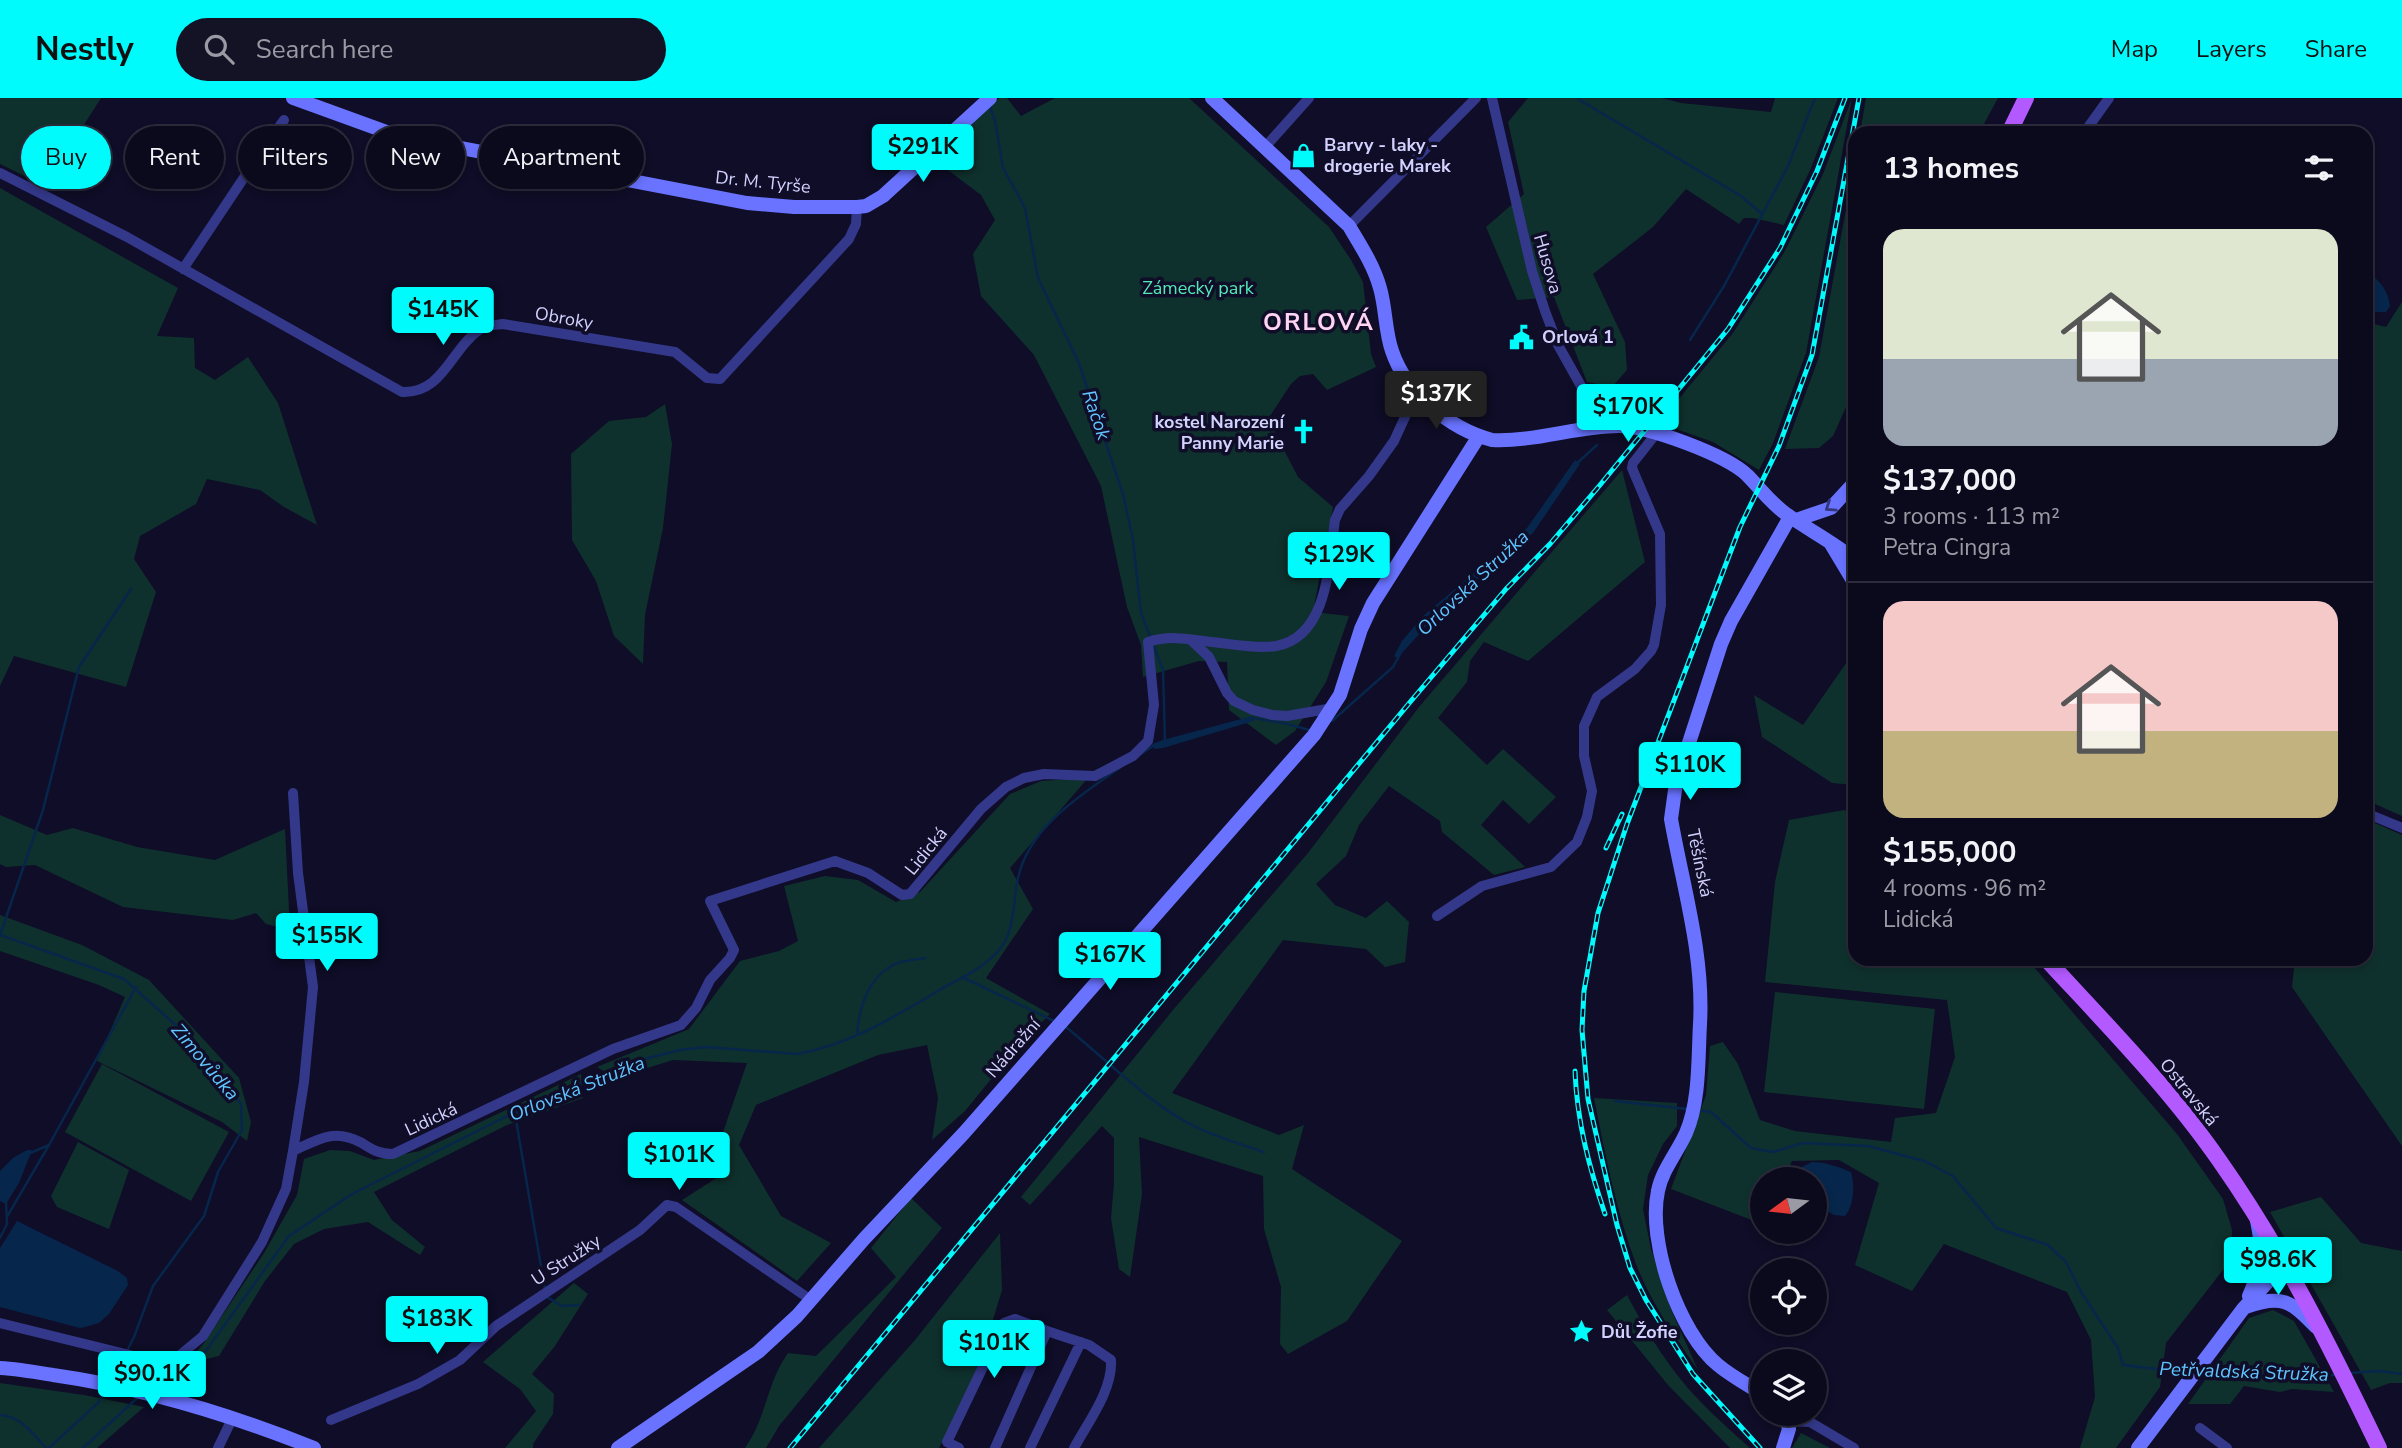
<!DOCTYPE html>
<html lang="en">
<head>
<meta charset="utf-8">
<style>
  :root { --surface:#0b0a1d; --page:#141326; --text:#f1f3f6; --muted:#9a9aa4; --line:#2b2b3b; --accent:#00fbfd }
  body { margin:0; font-family:"Nunito Sans",sans-serif; background:var(--page); color:var(--text); height:100vh; display:flex; flex-direction:column; font-size:26px; white-space:nowrap }
  * { box-sizing:border-box; margin:0 }
  p { font-size:23px; color:var(--muted) }
  .icon { flex:none; width:38px; height:38px; fill:none; stroke:currentColor; stroke-width:2; stroke-linecap:round; stroke-linejoin:round }
  .map { position:relative; flex:1; overflow:hidden }
  .drawer { position:absolute; left:1848px; top:28px; width:525px; height:840px; display:flex; flex-direction:column; background:var(--surface); border-radius:21px; box-shadow:0 4px 10px #0003,0 0 0 2px var(--line) }
  .drawer>* { flex:none }
  .top-card { position:absolute; left:21px; top:28px; width:665px; height:63px; display:flex; gap:14px }
  .needle { width:46px; rotate:255deg }
  .controls { position:absolute; left:1750px; top:1069px; display:grid; gap:14px }
  .controls a { display:grid; place-items:center; width:77px; height:77px; border-radius:50%; background:var(--surface); box-shadow:0 4px 10px #0003,0 0 0 2px var(--line); font-size:35px }
  .price { position:absolute; translate:-50% -60px; padding:0 16px; border-radius:7px; background:var(--accent); color:#111; font-size:23px; line-height:46px; filter:drop-shadow(0 2px 4px #0008) }
  .price::after { content:''; position:absolute; left:50%; top:42px; width:21px; height:16px; margin-left:-10px; background:inherit; clip-path:polygon(0 0,100% 0,50% 100%) }
  .price.active { background:#222; color:#fff }
  ul { padding:0; list-style:none }
  li { display:grid; align-content:center; gap:14px; height:371px; padding:0 35px }
  li+li { border-top:2px solid var(--line) }
  li span { display:grid; place-items:center; height:217px; border-radius:21px; color:#555 }
  li>.icon { margin-inline-start:auto }
  span .icon { width:126px; height:126px; fill:#fffc; stroke-width:1 }
  li b { font-size:30px }
  h2 { display:flex; justify-content:space-between; align-items:center; height:84px; padding:0 35px; font-size:30px }
  .chip { padding:0 24px; border-radius:32px; background:var(--surface); box-shadow:0 4px 10px #0003,0 0 0 2px var(--line); font-size:24px; line-height:63px }
  .chip.active { background:var(--accent); color:#111 }
  header { display:flex; align-items:center; gap:42px; box-sizing:border-box; height:98px; padding:0 35px; background:var(--accent); color:#111 }
  header strong { font-size:33px }
  nav { display:flex; gap:38px; margin-inline-start:auto; font-size:24px }
  .search { width:490px; height:63px; background:var(--page); display:flex; align-items:center; gap:18px; box-sizing:border-box; padding:0 24px; border-radius:38px; color:var(--muted); font-size:26px }
  .map>svg:first-child { display:block }
</style>
</head>
<body>
<header>
<strong>Nestly</strong>
<div class="search"><svg class="icon" aria-label="search" viewBox="0 0 24 24"><circle cx="10" cy="10" r="6"/><path d="M15 15l6 6"/></svg>Search here</div>
<nav><a>Map</a><a>Layers</a><a>Share</a></nav>
</header>
<div class="map">
<svg width="2402" height="1350" viewBox="0 0 2402 1350">
  <rect width="100%" height="100%" fill="#0f0d27"/>
  <!-- green -->
  <path fill="#0f312d" d="M0,0H101L45,88L0,66Z
    M999,0H1007L1021,18L1055,0H1189L1329,129L1351,162L1363,184L1371,256L1376,269L1327,292L1313,276L1300,278L1291,286L1268,321L1298,379L1333,409L1313,514L1349,518L1326,584L1295,633L1276,647L1229,612L1227,564L1199,563L1143,579L1141,547L1127,509L1101,388L1034,257L981,198L973,156L995,122L981,97L932,60Z
    M1528,0H1662L1681,5L1771,14L1775,0H1838L1811,70L1784,127L1753,120H1744L1739,126L1686,91L1653,129L1593,176L1625,244L1627,272L1612,289L1587,284L1554,199L1517,202L1486,129L1524,96L1508,24Z
    M1852,0L1806,255L1773,345L1759,372L1713,344L1659,325L1733,235L1785,153L1823,76Z
    M1866,0H1998L1979,35H1860Z
    M1855,62V289L1833,338L1819,350L1785,351L1819,259Z
    M0,90L178,190L157,238L194,240L195,270L215,282L248,259L278,305L317,427L284,409L260,392L207,381L196,406L140,438L134,461L156,494L126,589L14,558L0,588Z
    M2402,204V718L2366,702V224L2386,229Z
    M665,306L672,346L663,430L645,517L643,566L614,538L596,483L572,442L571,356L609,323L646,319Z
    M1622,372L1645,464L1528,563L1484,544L1470,563L1467,584L1438,620L1487,667L1503,651L1556,699L1529,726L1503,702L1481,727L1525,769L1494,777L1442,734L1440,723L1389,688L1359,727L1346,758L1316,786L1335,807L1366,820L1387,803L1409,824L1405,864L1385,869L1366,851L1283,842L1172,995L1279,1037L1304,1027L1292,1071L1402,1143L1347,1223L1288,1256L1280,1246L1281,1189L1264,1131L1263,1078L1139,1039L1142,1096L1130,1179L1119,1171L1111,1120L1114,1085V1040L1102,1028L1030,1107L1021,1099L1173,912L1308,755L1419,609Z
    M1849,561L1855,580V687L1832,685L1762,639L1754,597L1803,627Z
    M1088,680L1010,770L1033,811L986,880L1050,916L1018,948L965,1013L932,1042L938,1000L927,947L878,957L756,1007L739,1047L781,1118L831,1145L797,1183L682,1102L729,1072L722,1037L747,965L673,962L615,980L597,969L689,931L740,863L779,853L798,843L784,788L825,778L858,782L896,804L920,794L1010,696L1041,683Z
    M1844,712L1855,717V861H2027L2177,1036L2223,1101L2232,1132L2230,1163L2166,1245L2160,1289L2116,1350H2080L2095,1299L2091,1242L2067,1194L1944,1146L1912,1193L1855,1167L1879,1085L1839,1062L1792,1063L1784,1081L1762,1082V1126L1671,1091L1706,997L1710,948L1723,944L1738,966L1760,1022L1795,1033L1891,1044L1895,1020L1936,1015L1955,959L1947,902L1765,884L1775,784L1789,722Z
    M0,717L47,737L73,730L137,749L215,762L285,731L290,832L266,826L256,815L233,822L123,809L35,767L6,769L0,766Z
    M2366,721L2402,737V1048L2292,889L2295,861H2366Z
    M0,817L82,847L149,882L239,980L251,1024L247,1043L222,1024L97,963L125,899L99,887L0,853Z
    M1775,894L1935,911L1924,1011L1764,994Z
    M102,966L229,1034L191,1103L65,1034Z
    M581,976L583,1000L507,1027L374,1094L392,1122L425,1149L420,1157L368,1124L324,1131L294,1146L265,1183L219,1258L186,1266L204,1245L264,1155L297,1097L304,1061L330,1052L350,1053L374,1062L420,1053Z
    M1594,1000L1677,1005V1028L1663,1046L1648,1077L1643,1111L1651,1151L1672,1214L1698,1272C1675,1239 1650,1203 1636,1166C1616,1113 1605,1055 1594,1000Z
    M78,1044L129,1072L109,1131L57,1109L51,1098Z
    M2321,1099L2361,1145L2402,1153V1285H2390L2371,1292L2270,1114Z
    M911,1100L942,1130L779,1328L766,1350H745C767,1319 766,1286 788,1255L816,1258L896,1179L871,1150Z
    M1000,1135L1002,1192L979,1268L939,1350H819L915,1242Z
    M574,1185L588,1196L555,1248L532,1276L554,1296L553,1316L533,1346V1350H505L536,1313L520,1291L483,1264Z
    M1627,1197C1644,1229 1663,1261 1687,1289C1706,1311 1728,1330 1750,1350H1730L1668,1287L1607,1212Z
    M2273,1212L2294,1223L2334,1294L2292,1291L2280,1294L2244,1288L2230,1306H2188L2249,1220Z
    M0,1285L84,1297L144,1309L97,1350H0Z
    M1801,1335L1830,1350H1792Z"/>
  <!-- water -->
  <path fill="#07264b" d="M2366,174C2380,181 2388,193 2390,208L2386,214H2374L2366,210Z
    M1575,362L1580,366L1533,435L1442,511L1402,555L1399,561L1394,558L1402,543L1423,518L1527,430Z
    M1252,618L1254,623L1163,650L1154,651L1152,646L1163,642Z
    M27,1052H32L19,1085L6,1106L0,1103V1073L13,1060Z
    M1812,1064C1826,1064 1839,1069 1851,1074C1855,1086 1854,1109 1845,1118L1834,1117L1815,1106V1082L1795,1081L1800,1070Z
    M17,1123L118,1173L127,1180L128,1187L109,1216L99,1225L89,1228L80,1230L0,1209V1150Z"/>
  <g fill="none" stroke-linecap="round" stroke-linejoin="round">
    <!-- stream -->
    <path stroke="#07264b" stroke-width="2.5" d="M1578,1L1741,98L1762,116
      M989,6L995,23L1003,70L1025,110L1038,180L1078,263L1123,396L1133,442L1141,515L1163,572L1165,644
      M1690,242L1724,188L1788,68L1815,0
      M1576,366L1597,347
      M1254,620L1288,626L1309,632
      M1332,623L1393,569L1398,560
      M1141,656L1153,648
      M0,837L124,881L179,930L241,1006L242,1032L218,1074L204,1118L153,1188L134,1239L127,1253
      M0,837L43,712L79,569L131,491
      M962,879L1054,923
      M1066,929C1104,960 1151,1007 1194,1028C1216,1039 1240,1046 1264,1054
      M857,937C859,910 867,881 893,867C902,862 915,862 925,860
      M1615,1003L1687,1011
      M1697,1012L1711,1014L1751,1050L1773,1054L1803,1045L1868,1048L1924,1063L1953,1078L1996,1130L2048,1147L2066,1164L2081,1194L2118,1250L2123,1267L2189,1275
      M515,1016L545,1192
      M28,1056L49,1047L136,889
      M8,1117L49,1047
      M0,1140L7,1126L6,1102
      M547,1199L562,1208L579,1207
      M2350,1275L2380,1273L2402,1276
      M2203,1276L2273,1278L2336,1277
      M111,1281L123,1259
      M161,1293L181,1287L289,1138L352,1096L501,1021L629,965L680,952L706,949L797,956C851,947 897,917 943,890C963,879 984,870 1000,851C1015,833 1013,802 1018,780C1029,729 1081,697 1121,669
      M0,1317C21,1318 33,1336 46,1350
      M49,1350L98,1305L105,1293
      M83,1350L136,1301L141,1299"/>
    <!-- street -->
    <path stroke="#33388a" stroke-width="10" d="M1492,0L1532,173L1545,213L1558,247L1604,329
      M2084,35L2109,0
      M1265,49L1309,0
      M0,75L127,139L402,294C444,296 451,249 482,230C488,227 496,227 503,226L675,254L707,280L720,281L849,141L856,126L857,109
      M1349,128L1476,0
      M183,171L261,54L284,22
      M1191,542L1209,559L1227,595L1234,603L1253,612L1272,617L1287,618L1333,610
      M2366,715L2402,730
      M1437,818L1482,788L1551,769L1577,744L1587,719L1592,693L1584,658V628L1597,599L1635,571L1651,553L1654,547L1661,507L1660,436L1632,370L1633,365L1655,337
      M293,1053L304,984L313,889L298,775L293,695
      M0,1225L154,1263L174,1262L203,1238L262,1144L286,1091L293,1053C319,1041 334,1030 362,1045C373,1052 379,1056 393,1056L613,951L681,927L696,910L710,882L730,860L734,852L710,803L835,763L868,775L902,797L910,796L981,711L1006,689L1024,680L1044,676L1095,678L1133,658L1148,643L1154,607L1148,544C1170,537 1189,541 1212,544C1232,546 1255,551 1276,548C1329,539 1329,463 1335,422L1340,411L1369,378L1394,343L1416,295
      M331,1322L418,1286L460,1262L496,1228L640,1132L667,1107L676,1109L811,1202
      M1788,1323L1810,1324L1854,1350
      M2200,1330L2227,1350
      M218,1350L233,1319
      M959,1350L947,1344L1004,1225L1015,1221L1047,1233
      M995,1350L1047,1233L1089,1247L1111,1262C1113,1292 1088,1324 1074,1350
      M1030,1350L1081,1244"/>
    <!-- secondary -->
    <path stroke="#6973ff" stroke-width="14" d="M293,0L395,37L419,42L747,105L794,109H857L866,108L883,98L990,0
      M1212,0L1349,128C1361,148 1374,168 1380,190C1386,211 1385,233 1392,253C1406,295 1450,331 1492,342C1535,344 1577,328 1619,328C1648,328 1726,357 1747,377C1761,391 1772,407 1789,418C1811,433 1834,445 1855,462
      M1796,422L1831,410L1855,384
      M1831,446L1855,486
      M2249,1198C2262,1168 2264,1155 2257,1123
      M2246,1209C2282,1196 2291,1203 2316,1229
      M0,1270C18,1271 35,1274 53,1277C144,1290 229,1316 314,1350
      M1762,1296C1748,1287 1731,1278 1718,1267C1679,1235 1647,1143 1658,1093C1662,1072 1677,1055 1686,1035C1700,1003 1698,960 1700,926C1704,856 1683,789 1671,721L1676,685L1721,546L1731,523L1790,419
      M618,1350L758,1254L797,1218L864,1141L964,1035L1314,637L1340,597L1361,531L1373,505L1479,338
      M1783,1350L1789,1331L1785,1316
      M2138,1350L2243,1211L2285,1165"/>
    <!-- primary -->
    <path stroke="#b259ff" stroke-width="16" d="M2009,35L2026,0
      M2046,861C2106,926 2169,990 2219,1062C2283,1153 2331,1250 2379,1350"/>
    <defs>
      <path id="rail" d="M1606,750L1622,716
        M1575,973C1577,1024 1589,1069 1605,1116
        M790,1350L1411,603L1506,491L1550,446L1600,387L1728,231L1780,150L1817,73L1845,0
        M1760,1350L1693,1276L1646,1202L1630,1170L1617,1127L1588,1001L1582,932L1584,893L1598,815L1627,726L1740,429L1779,348L1812,257L1859,0"/>
    </defs>
    <!-- rail casing -->
    <use href="#rail" stroke="#00fbfd" stroke-width="5"/>
    <!-- rail -->
    <use href="#rail" stroke="#0f0d27" stroke-width="2.5" stroke-dasharray="8" stroke-linecap="butt"/>
  </g>
  <!-- one-way arrows -->
  <defs><path id="oneway-chevron" d="M-2-3.5L2.5 0L-2 3.5" fill="none" stroke-width="1.6" stroke-linecap="round" stroke-linejoin="round" transform="scale(1.75)"/></defs>
  <use stroke="#33367d" href="#oneway-chevron" transform="translate(1830 409) rotate(146)"/>
  <!-- icons -->
  <defs>
    <symbol id="shop-bare" viewBox="-9 -9 18 18"><path d="M-5-2.5h2.3a2.7 3.5 0 0 1 5.4 0H5L5.5 6h-11ZM-1.5-2.5h3a1.5 2.3 0 0 0-3 0Z" fill="#00fbfd" stroke="#0f0d27" stroke-width="2.5" paint-order="stroke"/></symbol>
    <symbol id="civic-bare" viewBox="-9 -9 18 18"><path d="M-.6-6.5H3V-4.5H.6V-3L4-1V1h2V6H-6V1h2V-1L-.6-3ZM-1.2 2.5V6h2.4V2.5Z" fill="#00fbfd" stroke="#0f0d27" stroke-width="2.5" paint-order="stroke"/></symbol>
    <symbol id="church-bare" viewBox="-9 -9 18 18"><path d="M-1.2-6h2.4v3.5h3.3v2.4h-3.3V6h-2.4V-.1h-3.3v-2.4h3.3Z" fill="#00fbfd" stroke="#0f0d27" stroke-width="2.5" paint-order="stroke"/></symbol>
    <symbol id="sight-bare" viewBox="-9 -9 18 18"><path d="M0-6L1.8-2.2L6-1.7L2.9 1.2L3.7 5.4L0 3.3L-3.7 5.4L-2.9 1.2L-6-1.7L-1.8-2.2Z" fill="#00fbfd" stroke="#0f0d27" stroke-width="2.5" paint-order="stroke"/></symbol>
  </defs>
  <g fill-rule="evenodd">
    <use href="#shop-bare" x="1286" y="40" width="35" height="35"/>
    <use href="#civic-bare" x="1504" y="222" width="35" height="35"/>
    <use href="#church-bare" x="1286" y="316" width="35" height="35"/>
    <use href="#sight-bare" x="1564" y="1216" width="35" height="35"/>
  </g>
  <g text-anchor="middle" dominant-baseline="central" stroke-width="7" stroke-linejoin="round" paint-order="stroke">
    <!-- poi labels -->
    <g font-size="18" font-weight="bold" fill="#d3d2ff" stroke="#0f0d27" text-anchor="start">
      <text x="1324" y="47">Barvy - laky -<tspan x="1324" dy="21">drogerie Marek</tspan></text>
      <text x="1542" y="239">Orlová 1</text>
      <text x="1284" y="324" text-anchor="end">kostel Narození<tspan x="1284" dy="21">Panny Marie</tspan></text>
      <text x="1601" y="1234">Důl Žofie</text>
    </g>
    <!-- street labels -->
    <g font-size="18" fill="#d3d2ff" stroke="#0f0d27">
      <text transform="translate(763 84) rotate(6)">Dr. M. Tyrše</text>
      <text transform="translate(1548 166) rotate(74)">Husova</text>
      <text transform="translate(564 220) rotate(10)">Obroky</text>
      <text transform="translate(926 753) rotate(-51)">Lidická</text>
      <text transform="translate(1700 765) rotate(78)">Těšínská</text>
      <text transform="translate(1013 950) rotate(-49)">Nádražní</text>
      <text transform="translate(2189 994) rotate(51)">Ostravská</text>
      <text transform="translate(431 1021) rotate(-25)">Lidická</text>
      <text transform="translate(566 1162) rotate(-33)">U Stružky</text>
    </g>
    <!-- park labels -->
    <g font-size="18" fill="#53eab7" stroke="#0f0d27">
      <text x="1198" y="190">Zámecký park</text>
    </g>
    <!-- water labels -->
    <g font-size="19" font-style="italic" fill="#60c4ff" stroke="#0f0d27">
      <text transform="translate(1096 317) rotate(71)">Račok</text>
      <text transform="translate(1473 485) rotate(-43)">Orlovská Stružka</text>
      <text transform="translate(205 964) rotate(50)">Zimovůdka</text>
      <text transform="translate(577 991) rotate(-22)">Orlovská Stružka</text>
      <text transform="translate(2244 1274) rotate(2)">Petřvaldská Stružka</text>
    </g>
    <!-- district labels -->
    <g font-size="24" font-weight="bold" letter-spacing="2" fill="#ffd4f3" stroke="#0f0d27">
      <text x="1319" y="224">ORLOVÁ</text>
    </g>
  </g>
</svg>
<div class="controls">
<a><svg class="needle" viewBox="-14 -14 28 28"><path d="M0-13l5 13h-10z" fill="#e53935"/><path d="M0 13l5-13h-10z" fill="#9a9aa4"/></svg></a>
<a><svg class="icon" aria-label="locate" viewBox="0 0 24 24"><circle cx="12" cy="12" r="6"/><path d="M12 2v4M12 18v4M2 12h4M18 12h4"/></svg></a>
<a><svg class="icon" aria-label="layers" viewBox="0 0 24 24"><path d="M12 4l9 5-9 5-9-5zM3 14l9 5 9-5"/></svg></a>
</div>
<b class="price" style="left:923px;top:86px">$291K</b>
<b class="price" style="left:443px;top:249px">$145K</b>
<b class="price active" style="left:1436px;top:333px">$137K</b>
<b class="price" style="left:1628px;top:346px">$170K</b>
<b class="price" style="left:1339px;top:494px">$129K</b>
<b class="price" style="left:1690px;top:704px">$110K</b>
<b class="price" style="left:327px;top:875px">$155K</b>
<b class="price" style="left:1110px;top:894px">$167K</b>
<b class="price" style="left:679px;top:1094px">$101K</b>
<b class="price" style="left:2278px;top:1199px">$98.6K</b>
<b class="price" style="left:437px;top:1258px">$183K</b>
<b class="price" style="left:994px;top:1282px">$101K</b>
<b class="price" style="left:152px;top:1313px">$90.1K</b>
<div class="top-card">
<a class="chip active">Buy</a>
<a class="chip">Rent</a>
<a class="chip">Filters</a>
<a class="chip">New</a>
<a class="chip">Apartment</a>
</div>
<section class="drawer">
<h2>13 homes<svg class="icon" aria-label="filters" viewBox="0 0 24 24"><path d="M4 7h16M4 17h16"/><circle cx="9" cy="7" r="2"/><circle cx="15" cy="17" r="2"/></svg></h2>
<ul>
<li><span style="background:linear-gradient(#dfe7d0 60%,#9aa5b1 0)"><svg class="icon" aria-label="home" viewBox="0 0 24 24"><path d="M3 11l9-7 9 7M6 9v11h12V9"/></svg></span><div><b>$137,000</b><p>3 rooms · 113 m²</p><p>Petra Cingra</p></div></li>
<li><span style="background:linear-gradient(#f6c9c9 60%,#c2b280 0)"><svg class="icon" aria-label="home" viewBox="0 0 24 24"><path d="M3 11l9-7 9 7M6 9v11h12V9"/></svg></span><div><b>$155,000</b><p>4 rooms · 96 m²</p><p>Lidická</p></div></li>
</ul>
</section>
</div>
</body>
</html>
